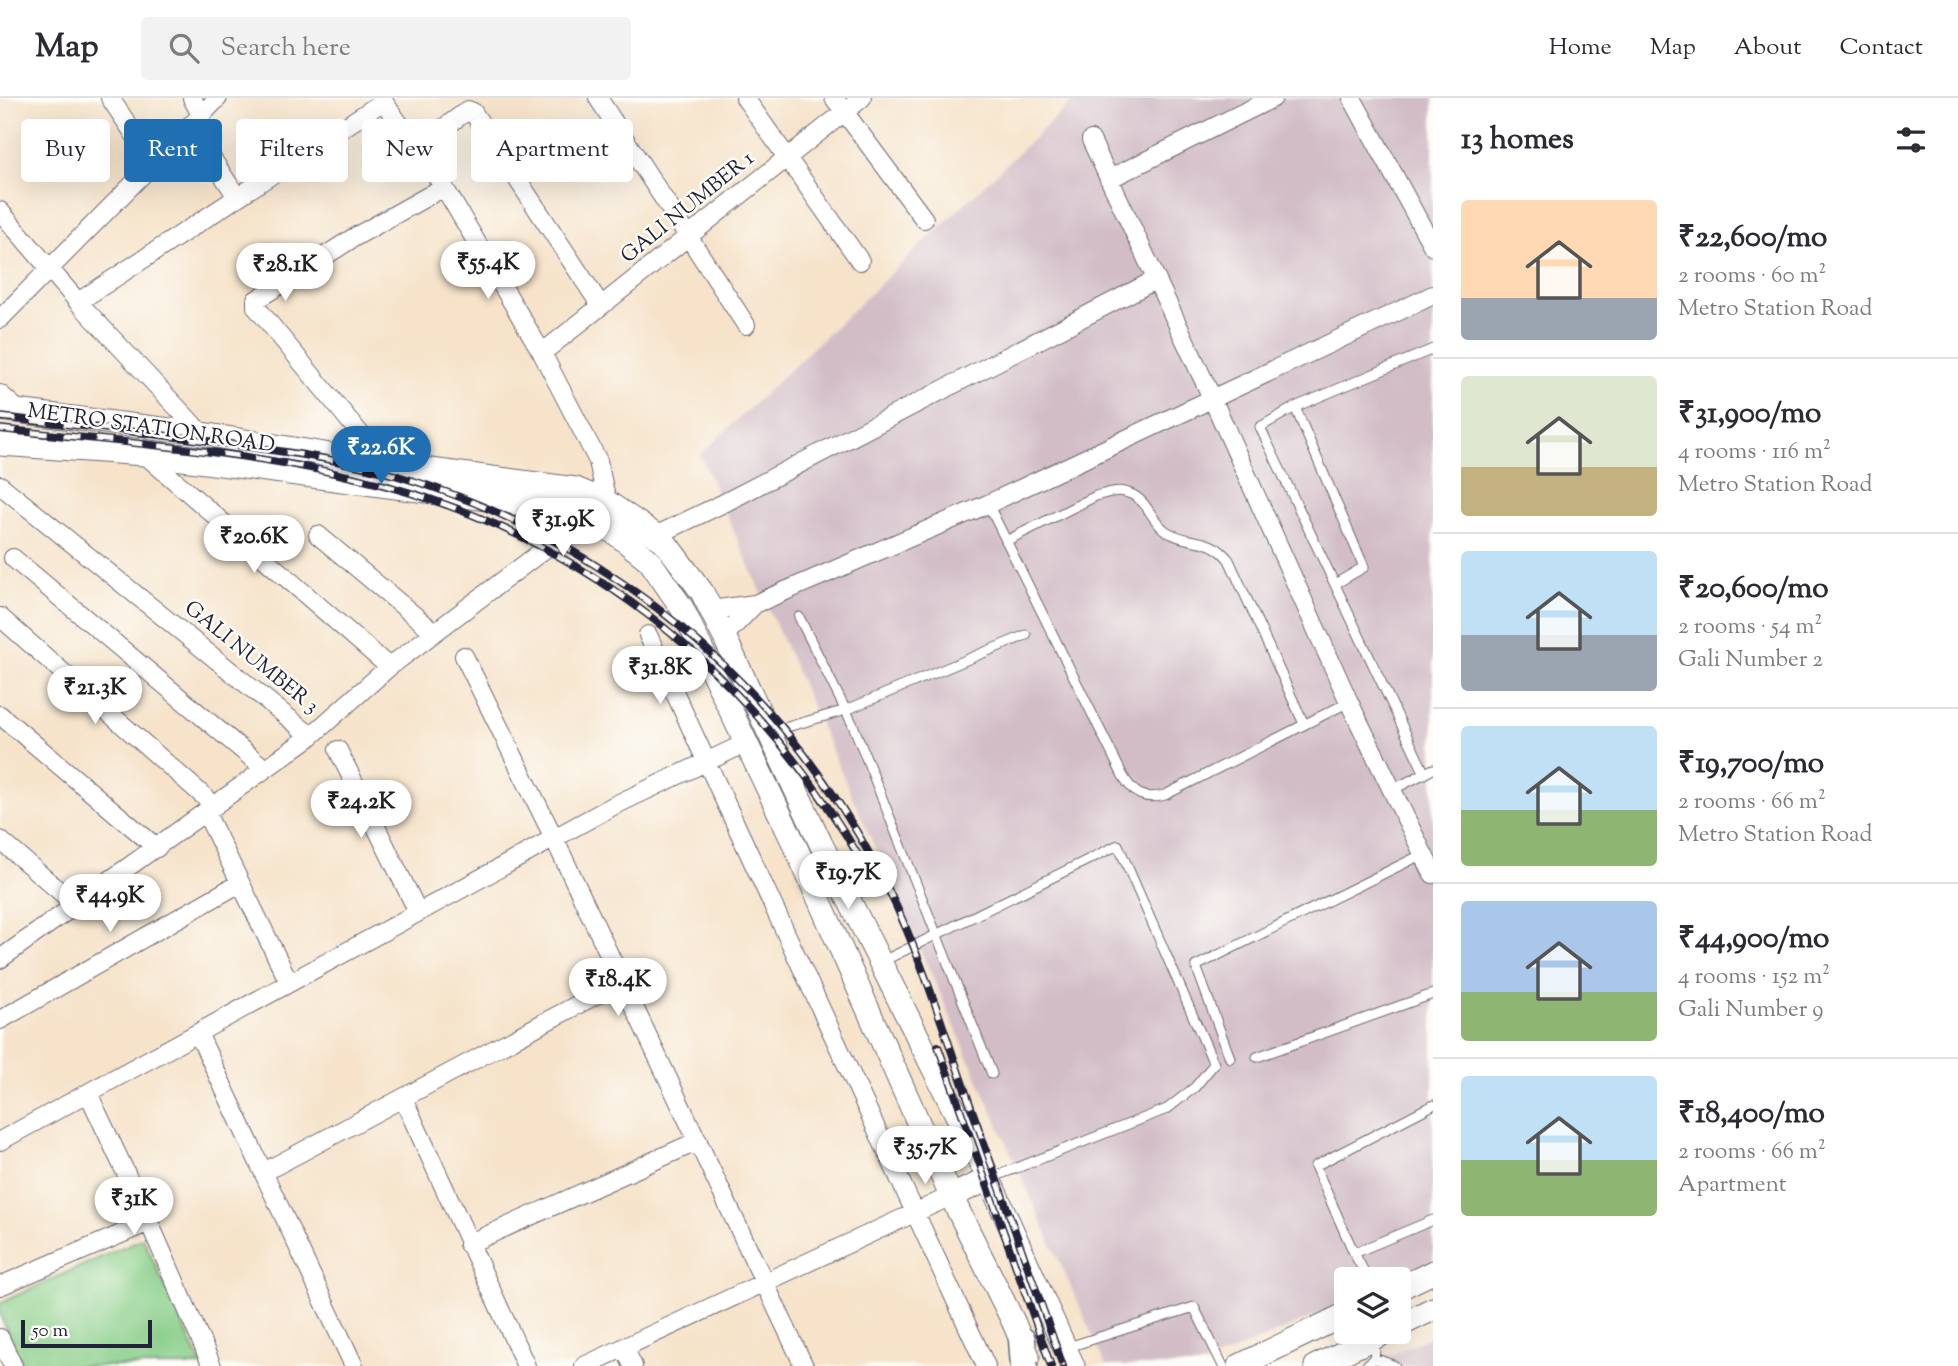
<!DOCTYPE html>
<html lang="en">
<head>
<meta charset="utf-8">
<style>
  :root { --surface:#fff; --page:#f2f2f3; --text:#2b2b33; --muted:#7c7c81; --line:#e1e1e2; --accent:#1f6fb2 }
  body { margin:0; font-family:"Sorts Mill Goudy",serif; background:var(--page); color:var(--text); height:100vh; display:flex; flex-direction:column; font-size:26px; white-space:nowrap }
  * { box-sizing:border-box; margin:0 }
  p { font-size:23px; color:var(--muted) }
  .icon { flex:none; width:38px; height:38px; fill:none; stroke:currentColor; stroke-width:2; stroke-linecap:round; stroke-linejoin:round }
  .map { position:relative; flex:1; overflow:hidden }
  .panel { display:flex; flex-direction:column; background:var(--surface); width:525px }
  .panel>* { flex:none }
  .top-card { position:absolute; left:21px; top:21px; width:665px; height:63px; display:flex; gap:14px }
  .tools { position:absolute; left:1334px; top:1169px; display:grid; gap:14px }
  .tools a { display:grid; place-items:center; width:77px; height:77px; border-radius:7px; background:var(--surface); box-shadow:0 7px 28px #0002; font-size:35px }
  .scale { position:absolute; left:21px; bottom:18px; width:131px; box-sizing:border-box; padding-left:7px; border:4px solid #22223b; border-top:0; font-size:19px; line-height:24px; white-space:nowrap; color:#22223b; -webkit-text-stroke:5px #fdfcf7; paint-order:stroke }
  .price { position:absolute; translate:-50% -60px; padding:0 16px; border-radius:24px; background:#fff; color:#222; font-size:23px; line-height:46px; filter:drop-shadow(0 2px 4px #0008) }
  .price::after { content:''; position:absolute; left:50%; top:42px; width:21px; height:16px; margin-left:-10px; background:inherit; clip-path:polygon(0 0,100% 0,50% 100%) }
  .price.on { background:var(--accent); color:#fff }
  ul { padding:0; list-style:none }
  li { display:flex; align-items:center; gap:21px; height:175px; padding:0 28px }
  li+li { border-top:2px solid var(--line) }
  li span { display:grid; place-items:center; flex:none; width:196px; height:140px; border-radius:7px; color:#555 }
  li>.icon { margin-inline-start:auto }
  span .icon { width:84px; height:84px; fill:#fffc; stroke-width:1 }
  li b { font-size:30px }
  h2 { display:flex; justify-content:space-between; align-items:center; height:84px; padding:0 28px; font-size:30px }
  .chip { padding:0 24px; border-radius:7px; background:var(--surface); box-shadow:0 7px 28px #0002; font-size:24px; line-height:63px }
  .chip.on { background:var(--accent); color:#fff }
  header { display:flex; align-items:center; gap:42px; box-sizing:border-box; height:98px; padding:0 35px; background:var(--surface); border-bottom:2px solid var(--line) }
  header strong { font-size:33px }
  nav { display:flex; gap:38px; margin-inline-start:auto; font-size:24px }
  .search { width:490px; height:63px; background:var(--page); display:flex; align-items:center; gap:18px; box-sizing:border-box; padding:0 24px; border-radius:7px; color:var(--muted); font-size:26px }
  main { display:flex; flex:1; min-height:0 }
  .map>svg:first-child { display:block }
</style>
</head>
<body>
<header>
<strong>Map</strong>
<div class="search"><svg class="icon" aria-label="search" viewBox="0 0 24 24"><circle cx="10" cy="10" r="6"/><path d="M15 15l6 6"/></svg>Search here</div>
<nav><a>Home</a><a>Map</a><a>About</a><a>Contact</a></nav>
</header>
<main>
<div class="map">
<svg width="1433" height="1268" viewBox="0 0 1433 1268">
  <rect width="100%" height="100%" fill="#fdfcf7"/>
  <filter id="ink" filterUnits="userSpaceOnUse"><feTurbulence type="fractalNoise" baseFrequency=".0143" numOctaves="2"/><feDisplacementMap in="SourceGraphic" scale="14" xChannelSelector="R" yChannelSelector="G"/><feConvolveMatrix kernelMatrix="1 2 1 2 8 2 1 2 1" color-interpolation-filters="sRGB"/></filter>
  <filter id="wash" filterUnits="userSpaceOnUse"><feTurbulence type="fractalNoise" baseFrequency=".00686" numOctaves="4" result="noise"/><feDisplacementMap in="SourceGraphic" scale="28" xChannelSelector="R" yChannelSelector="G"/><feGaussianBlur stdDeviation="1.57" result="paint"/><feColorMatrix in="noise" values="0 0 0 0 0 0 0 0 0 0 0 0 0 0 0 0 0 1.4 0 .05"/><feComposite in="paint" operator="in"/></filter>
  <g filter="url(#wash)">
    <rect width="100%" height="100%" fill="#f6e3ca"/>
    <!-- industrial -->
    <path fill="#d2bdc7" d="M1076,0H1433V1163L1396,1181H1346V1205L1199,1268H1106L700,357Z
      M1433,1237V1268H1368Z"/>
    <!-- green -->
    <path fill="#87cd87" stroke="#547861" stroke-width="2" d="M143,1140L202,1268H23L0,1217V1205Z"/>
  </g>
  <g filter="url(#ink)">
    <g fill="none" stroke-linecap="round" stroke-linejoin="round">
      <defs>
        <path id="service" d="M1295,309L1364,469L1335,486
          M988,406L1123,678C1134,697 1144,702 1165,697L1349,604
          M1006,443L1096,398C1107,395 1118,391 1128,395C1148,401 1150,422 1166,433C1189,448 1210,437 1229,462L1304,626
          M799,519L853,627L992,976
          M770,634L846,612L1026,537
          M1425,676L1260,329L1295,309L1433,251
          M1392,692L1433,671
          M881,864L1118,747L1214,966L1195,989L1167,1011L991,1080
          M1257,959L1433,896
          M1230,960L1196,868L1423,756
          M1433,1007L1315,1068L1354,1155L1433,1122
          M1354,1155L1368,1181
          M1065,1250L1194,1209L1223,1268
          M1374,1260L1395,1268
          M1366,1268L1374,1260L1375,1253L1371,1244"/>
        <path id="minor" d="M110,0L153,64
          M192,0L201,17
          M598,0L746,227
          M745,0L860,163
          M834,0L924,121
          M1352,0L1433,149
          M190,27L237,99
          M1091,42L1212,300L1349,604L1433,776
          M417,50L468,12L473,14L601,208
          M1109,81L1273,0
          M0,113L78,204L202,336
          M78,204L384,3
          M0,221L218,0
          M542,255L862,0
          M0,296L19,313
          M144,356L389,569
          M385,366L256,209V202L353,140L444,89
          M0,387L311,638
          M318,437L434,534
          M657,437L724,405L1155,182
          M13,460L265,671
          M755,506L988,406L1433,197
          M711,512L755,506L724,538
          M0,519L215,708
          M648,537L986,1268
          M464,558L554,740L804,1268
          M0,617L157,750
          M338,652L418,814
          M206,715L289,884
          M0,742L77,808
          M0,861L311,638L389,569L607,404L598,363L542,255L444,89L381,0
          M0,922L240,785
          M198,935L354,1268
          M88,995L149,1124L212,1268
          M403,1000L526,1268
          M0,1043L613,708L746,645
          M264,1074L622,883
          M468,1146L698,1043
          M0,1188L149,1124
          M0,1240L13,1268
          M624,1249L633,1268
          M584,1268L951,1098"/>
        <path id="tertiary" d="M0,311L202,336L385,366L576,391L607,404L664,443L702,494L724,538L821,746L989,1081L1073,1268
          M0,346L144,356L571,412L615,435L649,462L682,510L797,752L951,1098L1013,1223L1028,1258
          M951,1098L989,1081
          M1398,1191L1433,1174
          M1398,1228L1433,1211
          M1239,1268L1346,1216
          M1316,1268L1386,1234"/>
        <path id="secondary" d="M1022,1242L1024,1268"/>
      </defs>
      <!-- service casing -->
      <use href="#service" stroke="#6c666d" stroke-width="11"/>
      <!-- minor casing -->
      <use href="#minor" stroke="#6c666d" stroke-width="20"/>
      <!-- tertiary casing -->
      <use href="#tertiary" stroke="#6c666d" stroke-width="25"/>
      <!-- secondary casing -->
      <use href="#secondary" stroke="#6c666d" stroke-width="29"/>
      <!-- service -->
      <use href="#service" stroke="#fff" stroke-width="9"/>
      <!-- minor -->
      <use href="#minor" stroke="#fff" stroke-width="18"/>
      <!-- tertiary -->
      <use href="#tertiary" stroke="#fff" stroke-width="23"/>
      <!-- secondary -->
      <use href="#secondary" stroke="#fff" stroke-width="26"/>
      <defs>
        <path id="rail" d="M0,319C81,328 162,336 243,348C295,355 347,363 398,378C601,438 775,579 875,766C912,833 935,906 960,978C994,1075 1029,1171 1063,1268
          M0,331C117,344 237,352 352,379C577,431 749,568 864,767
          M938,948L1051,1268"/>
      </defs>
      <!-- rail casing -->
      <use href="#rail" stroke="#22223b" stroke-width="8"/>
      <!-- rail -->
      <use href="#rail" stroke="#fdfcf7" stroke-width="5" stroke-dasharray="16" stroke-linecap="butt"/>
    </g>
  </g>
  <g text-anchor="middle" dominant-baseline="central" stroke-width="5" stroke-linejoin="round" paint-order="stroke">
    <!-- street labels -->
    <g font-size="21" fill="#22223b" stroke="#fdfcf7">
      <text transform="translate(688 110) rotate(-39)">GALI NUMBER 1</text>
      <text transform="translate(151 331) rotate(8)">METRO STATION ROAD</text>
      <text transform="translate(251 560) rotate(39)">GALI NUMBER 3</text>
    </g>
  </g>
</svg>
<div class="tools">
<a><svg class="icon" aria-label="layers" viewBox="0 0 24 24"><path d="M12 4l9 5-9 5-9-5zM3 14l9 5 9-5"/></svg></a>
</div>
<div class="scale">50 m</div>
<b class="price" style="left:488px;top:203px">₹55.4K</b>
<b class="price" style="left:285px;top:205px">₹28.1K</b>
<b class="price on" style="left:381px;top:388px">₹22.6K</b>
<b class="price" style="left:563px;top:460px">₹31.9K</b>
<b class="price" style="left:254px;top:477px">₹20.6K</b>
<b class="price" style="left:660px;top:608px">₹31.8K</b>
<b class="price" style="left:95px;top:628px">₹21.3K</b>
<b class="price" style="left:361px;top:742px">₹24.2K</b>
<b class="price" style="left:848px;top:813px">₹19.7K</b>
<b class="price" style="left:110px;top:836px">₹44.9K</b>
<b class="price" style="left:618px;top:920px">₹18.4K</b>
<b class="price" style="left:925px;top:1088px">₹35.7K</b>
<b class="price" style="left:134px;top:1139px">₹31K</b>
<div class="top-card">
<a class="chip">Buy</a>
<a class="chip on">Rent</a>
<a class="chip">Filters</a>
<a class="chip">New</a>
<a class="chip">Apartment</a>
</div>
</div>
<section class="panel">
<h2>13 homes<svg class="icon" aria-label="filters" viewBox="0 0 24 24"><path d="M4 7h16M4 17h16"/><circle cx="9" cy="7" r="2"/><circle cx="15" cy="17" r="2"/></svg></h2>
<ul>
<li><span style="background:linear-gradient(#ffd9b3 70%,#9aa5b1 0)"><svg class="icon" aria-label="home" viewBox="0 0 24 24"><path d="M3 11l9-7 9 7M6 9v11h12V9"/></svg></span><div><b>₹22,600/mo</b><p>2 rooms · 60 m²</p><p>Metro Station Road</p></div></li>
<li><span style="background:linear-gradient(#dfe7d0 65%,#c2b280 0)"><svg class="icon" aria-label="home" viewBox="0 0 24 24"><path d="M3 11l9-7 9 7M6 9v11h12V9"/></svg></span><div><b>₹31,900/mo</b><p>4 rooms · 116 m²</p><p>Metro Station Road</p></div></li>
<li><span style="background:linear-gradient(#bfe0f5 60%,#9aa5b1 0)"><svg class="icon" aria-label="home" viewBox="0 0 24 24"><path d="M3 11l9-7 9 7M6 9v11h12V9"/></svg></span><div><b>₹20,600/mo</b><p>2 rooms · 54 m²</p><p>Gali Number 2</p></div></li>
<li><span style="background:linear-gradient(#bfe0f5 60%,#8fb573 0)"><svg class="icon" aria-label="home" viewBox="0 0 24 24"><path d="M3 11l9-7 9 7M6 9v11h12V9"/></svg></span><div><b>₹19,700/mo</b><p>2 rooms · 66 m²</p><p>Metro Station Road</p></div></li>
<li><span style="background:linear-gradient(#a9c7e8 65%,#8fb573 0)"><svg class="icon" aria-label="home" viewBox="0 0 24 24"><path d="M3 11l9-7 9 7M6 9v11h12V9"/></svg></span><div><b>₹44,900/mo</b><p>4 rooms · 152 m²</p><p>Gali Number 9</p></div></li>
<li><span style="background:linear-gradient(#bfe0f5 60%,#8fb573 0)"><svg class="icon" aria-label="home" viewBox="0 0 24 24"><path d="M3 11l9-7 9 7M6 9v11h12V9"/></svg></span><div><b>₹18,400/mo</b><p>2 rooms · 66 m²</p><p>Apartment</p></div></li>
</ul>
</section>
</main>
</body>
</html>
